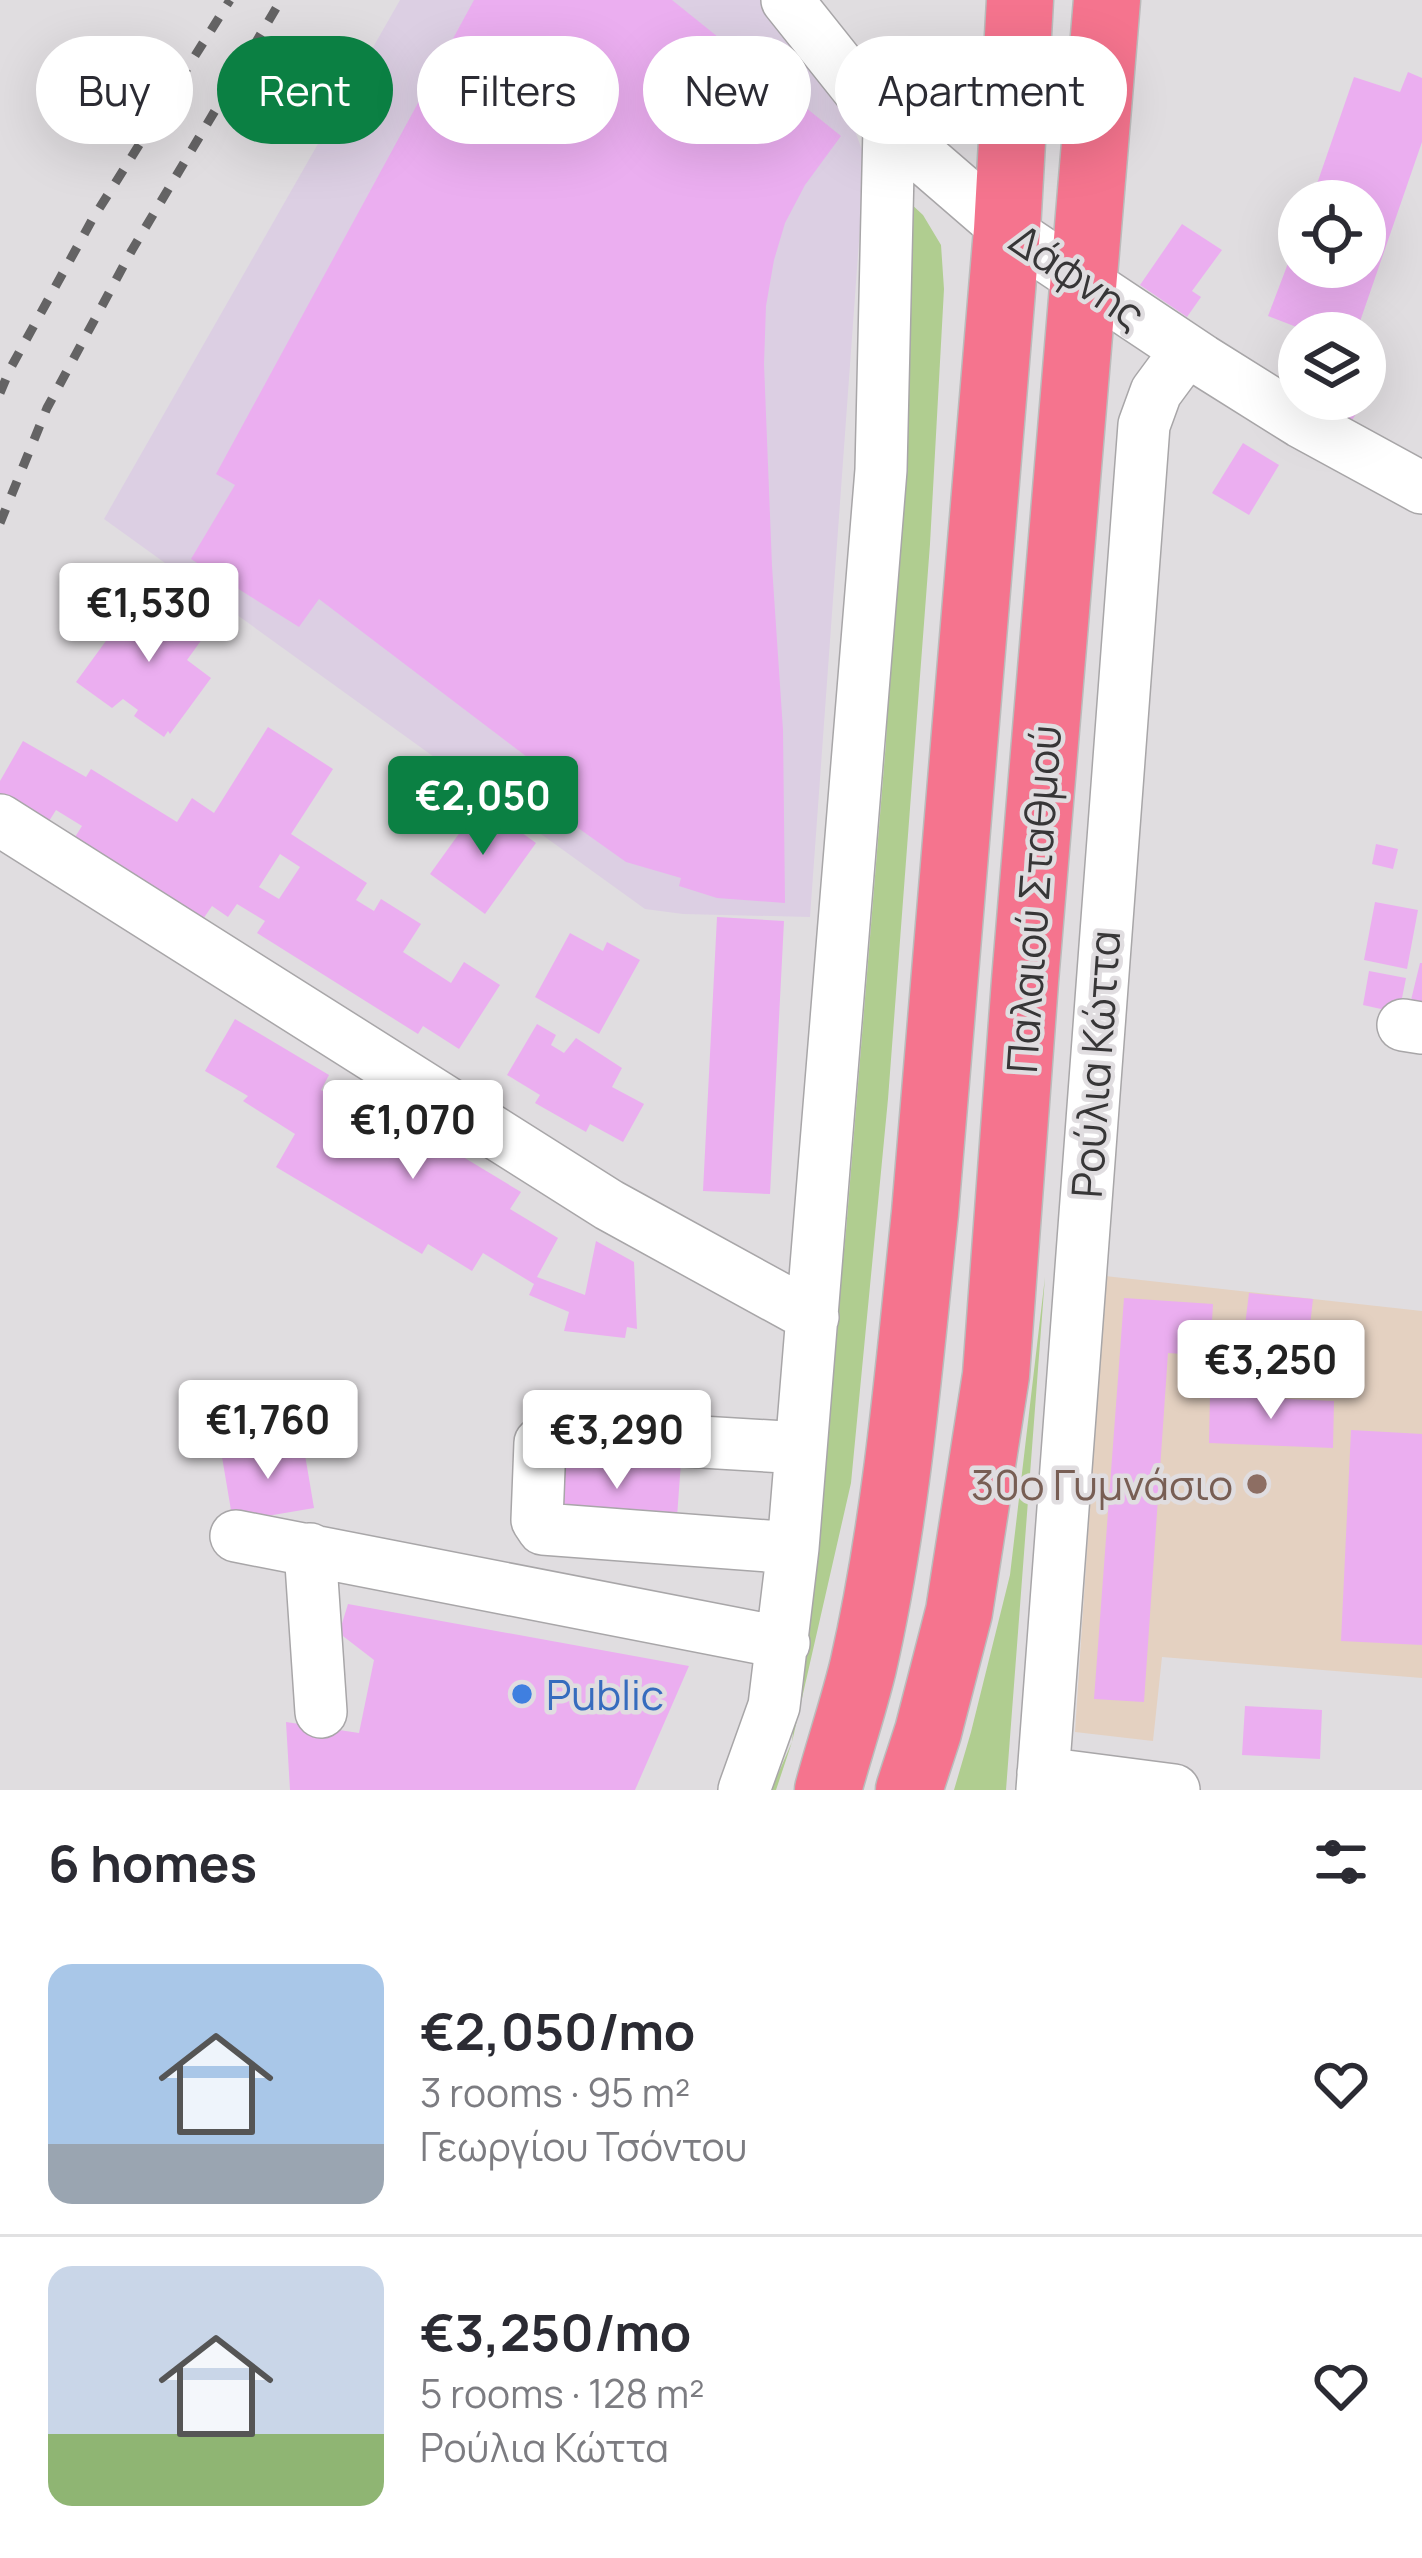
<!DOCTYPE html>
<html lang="en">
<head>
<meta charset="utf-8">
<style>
  :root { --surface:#fff; --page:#f7f7f7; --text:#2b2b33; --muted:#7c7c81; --line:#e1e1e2; --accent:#0b8043 }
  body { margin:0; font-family:Manrope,sans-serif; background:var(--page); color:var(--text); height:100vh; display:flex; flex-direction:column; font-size:45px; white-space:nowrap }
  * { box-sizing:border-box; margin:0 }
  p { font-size:39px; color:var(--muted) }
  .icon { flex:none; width:66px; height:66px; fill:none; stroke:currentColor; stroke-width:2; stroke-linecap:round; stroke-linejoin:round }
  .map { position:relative; height:1790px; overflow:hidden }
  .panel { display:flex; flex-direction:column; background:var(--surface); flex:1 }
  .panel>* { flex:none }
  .top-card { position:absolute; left:36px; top:36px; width:1350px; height:108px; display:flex; gap:24px }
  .tools { position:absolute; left:1278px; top:180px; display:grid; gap:24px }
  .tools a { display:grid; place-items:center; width:108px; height:108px; border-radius:50%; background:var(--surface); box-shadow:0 12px 48px #0002; font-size:60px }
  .price { position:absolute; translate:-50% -102px; padding:0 27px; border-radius:12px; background:#fff; color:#222; font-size:39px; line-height:78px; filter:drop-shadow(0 3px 6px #0008) }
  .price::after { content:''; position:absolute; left:50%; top:72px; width:36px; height:27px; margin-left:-18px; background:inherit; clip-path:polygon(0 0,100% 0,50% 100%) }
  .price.active { background:var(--accent); color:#fff }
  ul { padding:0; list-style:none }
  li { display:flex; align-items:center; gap:36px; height:300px; padding:0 48px }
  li+li { border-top:3px solid var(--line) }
  li span { display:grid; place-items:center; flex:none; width:336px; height:240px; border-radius:24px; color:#555 }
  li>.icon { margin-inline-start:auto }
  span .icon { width:144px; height:144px; fill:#fffc; stroke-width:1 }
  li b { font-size:51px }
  h2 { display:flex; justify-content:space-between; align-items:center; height:144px; padding:0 48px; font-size:51px }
  .chip { padding:0 42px; border-radius:54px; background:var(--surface); box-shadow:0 12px 48px #0002; font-size:42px; line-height:108px }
  .chip.active { background:var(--accent); color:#fff }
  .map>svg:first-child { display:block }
</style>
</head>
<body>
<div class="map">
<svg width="1422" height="1790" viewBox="0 0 1422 1790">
  <rect width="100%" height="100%" fill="#e0dde0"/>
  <!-- industrial -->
  <path fill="#dccfe3" d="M400,0H769L851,120L865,158L810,917L683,914L645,909L104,519Z"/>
  <!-- education -->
  <path fill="#e4d1c1" d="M1105,1276L1422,1311V1678L1162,1657L1153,1741L1075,1732Z"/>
  <!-- green -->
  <path fill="#b0cd90" d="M909,202L923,215L941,245L944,289L930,544L888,1099L851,1483L792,1742L776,1790H771L792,1742L846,1231L886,742Z
    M1045,1277L1006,1790H954L971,1732L1010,1575Z"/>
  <!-- building -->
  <path fill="#ebaef0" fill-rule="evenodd" d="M474,0H672L841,136L805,185L785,223L774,260L766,306L764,364L772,566L783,730L785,903L717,898L679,886L681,878L626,862L550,808L563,787L543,769L319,599L299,627L191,559L235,485L216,474Z
    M1408,72L1422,78V142L1356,333H1312L1268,316L1298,237L1299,267H1365V201H1311L1354,77L1400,92Z
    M1182,224L1222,250L1192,291L1201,297L1187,317L1140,285Z
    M1365,343L1380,350L1370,374L1365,372Z
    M1327,399H1365L1351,422L1323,406Z
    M1243,443L1279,465L1249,515L1212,493Z
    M143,590L205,635L187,660L211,678L170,734L168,731L164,737L134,716L138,710L123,699L112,708L76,682Z
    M268,727L333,769L291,834L367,883L356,900L374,911L381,899L421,924L403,952L451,983L464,962L500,985L459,1049L423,1026L418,1034L257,933L265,921L237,904L228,917L212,906L199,925L70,845L82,826L56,810L46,826L0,799V781L23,741L86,777L91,769L177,822L192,798L214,813ZM280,854L300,867L279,899L259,887Z
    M481,803L536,843L485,914L430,874Z
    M1376,844L1398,849L1393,869L1372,864Z
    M1375,902L1418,910L1407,969L1364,960Z
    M717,917L784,921L770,1194L703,1191Z
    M570,933L603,951L607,942L640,960L599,1034L535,997Z
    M1420,963H1422V1002L1411,1000Z
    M1369,971L1406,978L1399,1013L1363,1005Z
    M235,1019L329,1075L321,1090L372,1120L381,1104L422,1128L420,1131L521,1192L510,1209L558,1238L537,1277L585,1295L596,1241L634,1262L637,1329L627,1327L625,1338L564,1331L569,1312L529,1295L534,1284L483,1253L472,1271L428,1244L422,1254L276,1167L295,1134L243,1101L248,1096L205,1071Z
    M537,1024L556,1035L551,1045L564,1053L576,1038L622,1068L612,1087L644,1104L623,1142L590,1124L586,1132L535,1103L540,1095L507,1075Z
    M1249,1293L1313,1299L1309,1334H1303L1298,1387L1238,1382Z
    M1124,1298L1213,1304L1210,1356L1168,1353L1144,1702L1094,1699Z
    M1210,1395L1334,1401L1333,1448L1209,1443Z
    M1351,1430L1422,1434V1645L1341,1641Z
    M303,1443L314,1508L233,1522L222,1457Z
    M558,1453L681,1462L676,1531L553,1521Z
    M348,1604L689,1666L635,1790H290L286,1722L359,1733L374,1660L339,1633Z
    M1245,1706L1322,1710L1320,1759L1242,1755Z"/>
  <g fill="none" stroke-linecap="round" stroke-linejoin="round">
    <defs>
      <path id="minor" d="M787,0L889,128L1007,230L1202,360L1301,422L1422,488
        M0,820L609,1205L813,1317
        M1403,1025L1422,1028
        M236,1536L784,1643
        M793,1548L543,1529L537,1520L540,1443L551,1433L801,1448
        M310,1549L321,1712
        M1043,1773L1174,1790
        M744,1790L774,1706L793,1548L881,470L889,128
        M1042,1790L1144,425L1156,392L1187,350"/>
      <path id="highway" d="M828,1790C839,1749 853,1708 863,1667C897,1518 909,1365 925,1213L1007,230L1020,0
        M909,1790L928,1732L959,1612L996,1375L1025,981L1107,0"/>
    </defs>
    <!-- minor casing -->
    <use href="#minor" stroke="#a8a6a8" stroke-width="54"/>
    <!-- highway casing -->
    <use href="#highway" stroke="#bbb" stroke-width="69"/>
    <!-- minor -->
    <use href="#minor" stroke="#fff" stroke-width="51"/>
    <!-- highway -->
    <use href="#highway" stroke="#f5748e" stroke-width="66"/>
    <!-- rail -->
    <path stroke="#646364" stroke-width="9" stroke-dasharray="15 15" stroke-linecap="butt" d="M0,393L10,369L92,220L230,0
      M0,523L47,408L132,250L281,0"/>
  </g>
  <!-- markers -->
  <circle fill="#8d6e63" stroke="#e0dde0" stroke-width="4.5" cx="1257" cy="1484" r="12"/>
  <circle fill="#3f7fe0" stroke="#e0dde0" stroke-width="4.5" cx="522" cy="1694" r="12"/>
  <g text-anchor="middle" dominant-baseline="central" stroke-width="9" stroke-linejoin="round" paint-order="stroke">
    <!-- street labels -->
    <g font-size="42" fill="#373637" stroke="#e0dde0">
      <text transform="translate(1078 276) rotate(34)">Δάφνης</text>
      <text transform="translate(1033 899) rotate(-86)">Παλαιού Σταθμού</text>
      <text transform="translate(1095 1064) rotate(-86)">Ρούλια Κώττα</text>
    </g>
    <!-- education labels -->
    <g font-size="42" fill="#785e54" stroke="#e0dde0" text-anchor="end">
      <text x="1233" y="1484">30ο Γυμνάσιο</text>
    </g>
    <!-- shop labels -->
    <g font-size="42" fill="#366cbe" stroke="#e0dde0" text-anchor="start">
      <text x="546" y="1694">Public</text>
    </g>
  </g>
</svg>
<div class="tools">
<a><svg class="icon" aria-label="locate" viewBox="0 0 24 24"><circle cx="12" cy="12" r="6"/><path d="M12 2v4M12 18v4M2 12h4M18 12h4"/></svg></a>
<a><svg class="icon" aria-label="layers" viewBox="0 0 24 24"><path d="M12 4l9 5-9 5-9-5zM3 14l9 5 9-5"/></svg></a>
</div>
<b class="price" style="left:149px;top:665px">€1,530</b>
<b class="price active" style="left:483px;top:858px">€2,050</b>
<b class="price" style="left:413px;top:1182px">€1,070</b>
<b class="price" style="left:1271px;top:1422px">€3,250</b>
<b class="price" style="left:268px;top:1482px">€1,760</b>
<b class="price" style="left:617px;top:1492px">€3,290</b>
<div class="top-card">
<a class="chip">Buy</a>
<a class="chip active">Rent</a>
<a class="chip">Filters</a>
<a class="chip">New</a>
<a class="chip">Apartment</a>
</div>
</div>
<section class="panel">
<h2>6 homes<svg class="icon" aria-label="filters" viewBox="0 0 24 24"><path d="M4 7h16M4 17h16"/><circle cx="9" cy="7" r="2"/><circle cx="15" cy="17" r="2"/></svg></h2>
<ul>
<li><span style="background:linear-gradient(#a9c7e8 75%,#9aa5b1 0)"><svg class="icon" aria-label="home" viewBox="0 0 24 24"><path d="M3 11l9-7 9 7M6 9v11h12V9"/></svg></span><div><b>€2,050/mo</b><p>3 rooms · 95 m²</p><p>Γεωργίου Τσόντου</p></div><svg class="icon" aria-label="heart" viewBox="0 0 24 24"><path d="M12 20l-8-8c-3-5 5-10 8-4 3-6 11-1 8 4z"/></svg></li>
<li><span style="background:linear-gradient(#c9d6e8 70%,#8fb573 0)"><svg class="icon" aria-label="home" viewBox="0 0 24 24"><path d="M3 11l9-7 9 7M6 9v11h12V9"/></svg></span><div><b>€3,250/mo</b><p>5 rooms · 128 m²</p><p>Ρούλια Κώττα</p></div><svg class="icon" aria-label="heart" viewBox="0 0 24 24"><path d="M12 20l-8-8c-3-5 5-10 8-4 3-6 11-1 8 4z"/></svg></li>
</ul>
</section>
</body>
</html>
